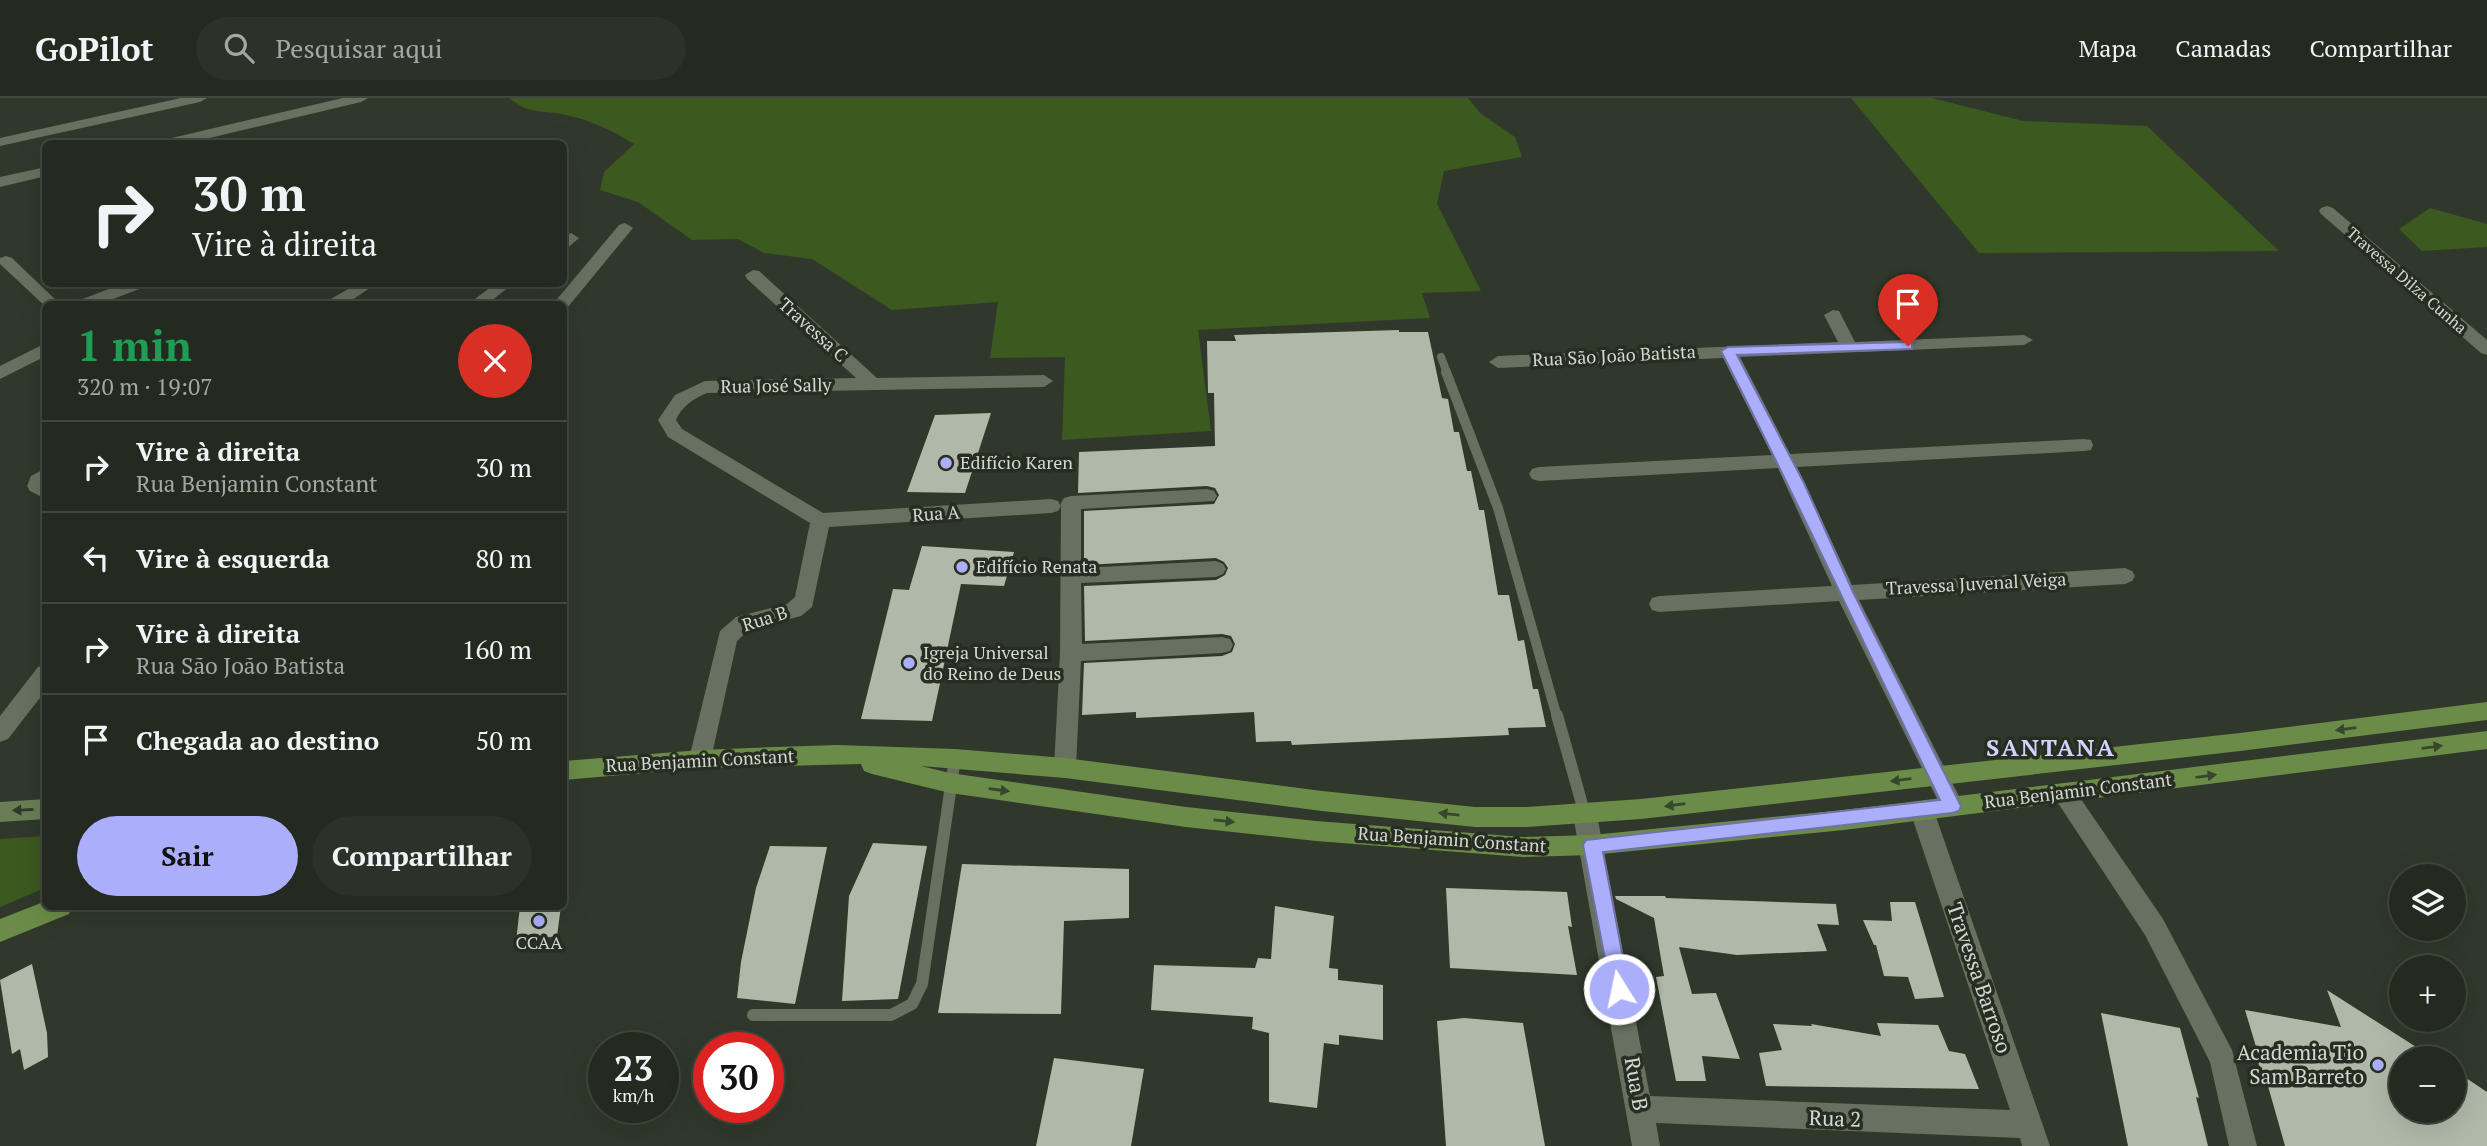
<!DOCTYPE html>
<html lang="pt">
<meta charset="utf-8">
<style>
body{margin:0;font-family:"PT Serif",serif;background:#2c3229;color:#f1f3f6;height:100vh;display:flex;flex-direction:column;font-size:26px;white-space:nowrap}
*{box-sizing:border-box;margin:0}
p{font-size:23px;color:#a3a7a5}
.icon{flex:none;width:38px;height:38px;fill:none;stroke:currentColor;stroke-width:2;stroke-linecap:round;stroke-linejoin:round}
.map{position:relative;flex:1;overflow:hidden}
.details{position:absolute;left:42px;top:203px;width:525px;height:609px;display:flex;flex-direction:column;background:#242a20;border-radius:10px;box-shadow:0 7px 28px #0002,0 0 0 2px #41463e}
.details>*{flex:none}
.guide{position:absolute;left:42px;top:42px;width:525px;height:147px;border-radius:10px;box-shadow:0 7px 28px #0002,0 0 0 2px #41463e;background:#242a20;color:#f1f3f6;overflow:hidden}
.buttons{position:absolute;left:2389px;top:766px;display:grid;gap:14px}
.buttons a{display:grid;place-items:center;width:77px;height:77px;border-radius:50%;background:#242a20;box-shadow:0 7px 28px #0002,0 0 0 2px #41463e;font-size:35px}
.speed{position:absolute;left:588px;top:934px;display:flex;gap:14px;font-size:35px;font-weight:700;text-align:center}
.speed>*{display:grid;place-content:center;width:91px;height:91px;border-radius:50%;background:#242a20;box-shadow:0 7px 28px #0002,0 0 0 2px #41463e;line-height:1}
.speed small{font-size:18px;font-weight:400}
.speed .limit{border:10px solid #d22;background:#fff;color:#111}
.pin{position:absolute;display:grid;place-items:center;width:60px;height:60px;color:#fff;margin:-72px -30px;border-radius:50% 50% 50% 0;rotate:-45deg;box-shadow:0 0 7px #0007}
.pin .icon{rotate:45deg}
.me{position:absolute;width:77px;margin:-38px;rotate:350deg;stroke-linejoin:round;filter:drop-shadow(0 0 5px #0008)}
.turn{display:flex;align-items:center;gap:24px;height:147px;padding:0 35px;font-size:32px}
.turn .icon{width:91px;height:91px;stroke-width:2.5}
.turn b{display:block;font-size:49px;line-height:60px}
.round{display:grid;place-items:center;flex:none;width:74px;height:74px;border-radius:37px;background:#2c3229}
.head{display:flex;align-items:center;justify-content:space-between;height:119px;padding:0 35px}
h1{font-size:42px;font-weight:600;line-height:52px;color:#1e9e55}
.action{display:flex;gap:14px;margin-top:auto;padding:14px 35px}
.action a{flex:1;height:80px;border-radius:42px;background:#abaffb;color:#111;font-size:28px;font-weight:600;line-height:80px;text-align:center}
.action a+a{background:#2c3229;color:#f1f3f6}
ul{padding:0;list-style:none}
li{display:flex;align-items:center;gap:21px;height:91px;padding:0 35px;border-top:2px solid #41463e}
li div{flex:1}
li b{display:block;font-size:26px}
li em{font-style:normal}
header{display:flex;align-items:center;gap:42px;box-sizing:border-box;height:98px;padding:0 35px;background:#242a20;border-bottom:2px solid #41463e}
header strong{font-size:33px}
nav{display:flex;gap:38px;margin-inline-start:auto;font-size:24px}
.search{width:490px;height:63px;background:#2c3229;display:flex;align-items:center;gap:18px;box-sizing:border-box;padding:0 24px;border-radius:38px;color:#a3a7a5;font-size:26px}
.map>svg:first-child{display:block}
.green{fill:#3c591f}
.building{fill:#b0b9a9}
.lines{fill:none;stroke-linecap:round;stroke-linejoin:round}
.lane-far2{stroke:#677061;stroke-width:8}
.lane-far1{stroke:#677061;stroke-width:10}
.lane{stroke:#677061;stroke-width:12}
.street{fill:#677061;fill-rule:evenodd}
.secondary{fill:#697e55;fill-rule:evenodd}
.primary{fill:#6b8c48;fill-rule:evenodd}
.oneway{fill:#38462b}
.oneway2{fill:#313a29}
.route{fill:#abaffb;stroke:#6f72a3;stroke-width:2}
.poi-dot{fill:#abaffb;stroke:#272e21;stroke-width:2.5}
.labels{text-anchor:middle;stroke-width:7;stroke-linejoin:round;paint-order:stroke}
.far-street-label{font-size:16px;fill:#d4d8d0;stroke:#272e21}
.street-label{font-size:18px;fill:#d4d8d0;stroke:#272e21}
.poi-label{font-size:18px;fill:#d4d8d0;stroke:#272e21;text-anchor:start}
.near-street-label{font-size:21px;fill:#d4d8d0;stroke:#272e21}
.near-poi-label{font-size:21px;fill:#d4d8d0;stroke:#272e21;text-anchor:end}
.district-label{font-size:24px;font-weight:bold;letter-spacing:2px;fill:#cfd3fe;stroke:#272e21}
</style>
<header>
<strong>GoPilot</strong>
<div class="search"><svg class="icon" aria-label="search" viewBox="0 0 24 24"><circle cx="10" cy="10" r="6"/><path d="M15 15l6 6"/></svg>Pesquisar aqui</div>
<nav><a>Mapa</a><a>Camadas</a><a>Compartilhar</a></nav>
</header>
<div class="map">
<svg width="2487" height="1048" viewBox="0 0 2487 1048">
<rect width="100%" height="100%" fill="#30382b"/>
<!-- green -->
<path class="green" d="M509 0H1468L1480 15 1515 39 1522 59 1444 73 1437 106 1481 193 1422 195 1430 220 1198 232 1211 333 1062 342 1065 259 990 260 998 204 892 212 812 161 764 155 738 141 692 142 638 104 600 92 604 74 634 46C612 32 588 21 561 16 538 12 529 16 509 0Z
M1851 0H1932L2023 23 2147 28 2279 153 1979 155Z
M2430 110 2487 126V149L2422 153 2399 131Z
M45 738V790L0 809V741Z"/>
<!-- building -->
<path class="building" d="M1399 232V234H1428L1442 300 1448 301 1454 334H1459L1467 373H1471L1479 412H1484L1498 497H1509L1518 543 1524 542 1533 591H1538L1546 629 1508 630 1509 637 1292 647 1291 643 1256 644 1254 614 1136 620V614L1082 617 1084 565 1222 558 1232 554 1235 546 1231 538 1222 536 1085 543 1084 488 1216 482 1225 477 1228 470 1224 464 1216 460 1084 467V413L1214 406 1219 397 1215 390 1207 388 1078 395 1079 354 1215 348 1214 295H1208L1207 243H1236L1234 237Z
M991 315 965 395 907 394 935 317Z
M922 448 1014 454 1004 488 961 486 932 623 861 621 893 491 909 492Z
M873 745 927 748 898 901 842 903 849 798Z
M770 748 827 749 795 906 737 900 741 864 756 790Z
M962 766 1129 771V820L1064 823 1061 916 938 915Z
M1446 790 1567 794 1572 829 1568 828 1577 877 1450 870Z
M1615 798H1665L1666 800 1836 806 1839 827 1817 826 1827 853 1737 857 1679 849 1692 896 1716 895 1740 961 1702 958 1706 983H1676L1656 879 1664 878 1654 820 1616 801Z
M1890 804H1915L1944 899 1915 901 1908 879 1884 878 1876 847H1874L1863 822 1892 823Z
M520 808H561L557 838 516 844Z
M1275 808 1334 818 1329 870 1338 871V882L1383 887V942L1339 937V947L1324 945 1317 1010 1269 1004V935L1252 931 1253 919 1151 912 1154 867 1255 870 1258 860 1271 861Z
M32 866 47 935 48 959 24 972 20 951 12 956 0 882Z
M2327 892 2435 961H2401V1013H2454V972L2487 994V1048H2285L2266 981 2263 980 2254 951 2257 952 2245 912 2341 929Z
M2101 915 2180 930 2199 1000 2196 999 2208 1048H2128Z
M1464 920 1523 925 1545 1048H1446L1437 923Z
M1877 925 1938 927 1949 953 1965 956 1979 991 1766 988 1759 955 1782 952 1773 926 1812 928 1811 926 1881 938Z
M1054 960 1144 971 1131 1048H1036Z"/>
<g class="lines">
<!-- lane-far2 -->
<path class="lane-far2" d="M1441 259 1447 275"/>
<!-- lane-far1 -->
<path class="lane-far1" d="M1446 274 1498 410 1557 619"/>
<!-- lane -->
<path class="lane" d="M1557 617 1585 717
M753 917H891L912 906 922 886 955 660"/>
<!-- street -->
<path class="street" d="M181 0H207L200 4 0 48V40Z
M343 0H368L361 4 184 46H156L163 42Z
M46 69V78L0 89V79Z
M2327 108 2333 110 2487 242V257L2481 255 2321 116 2319 113 2321 110Z
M625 125 633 130 567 210 564 211V206H553L619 127Z
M571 135 579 140 570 148 564 150V138Z
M6 158 12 160 60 206H46V209L0 166V160Z
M753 172 759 173 877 280 1044 277 1053 283 1044 289 707 295C693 301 682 308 676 322L682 331 823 415 1051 401 1058 403 1061 408 1058 413 1051 415 829 429 812 509 801 518 750 531 737 543 711 661 708 668 700 670 692 668 689 661 720 533 736 519 787 506 795 499 810 425 668 339 658 322 675 297 705 283 856 280 747 181 745 177Z
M122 186H144L142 190 100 206H78L80 202Z
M357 186H376L346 206H327L329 202Z
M495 186H513L487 206H468Z
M1833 212 1839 213 1855 244 2024 237 2033 242 2024 247 1740 259 1790 356 2084 341 2091 342 2093 347 2091 352 2084 353 1797 369 1852 487 2125 470 2132 473 2135 478 2132 483 2125 486 1859 502 1964 708 1960 715 1952 718 1944 715 1839 503 1659 514 1652 512 1649 506 1652 500 1659 498 1832 488 1778 370 1539 383 1532 381 1529 376 1532 371 1539 369 1772 357 1723 260 1498 270 1489 264 1498 258 1838 244 1824 217Z
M46 245V258L0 281V268Z
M46 370V401L30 393 27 388 31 378Z
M1207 391 1214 393 1217 398 1214 403 1081 411V470L1216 463 1223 466 1226 471 1223 476 1216 479 1081 485 1082 546 1222 539 1230 541 1233 547 1230 553 1222 555 1081 563 1076 670 1073 677 1065 680 1057 677 1054 670 1060 555 1061 405 1064 400 1071 398Z
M46 567V592L8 641 0 644V618L38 569Z
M2064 685 2072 688 2163 821 2232 952 2257 1048H2229L2210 964 2145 837 2056 702 2052 695 2056 688Z
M1922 703 1930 706 1934 713 2050 1048H2022L2020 1040 1656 1025 1660 1048H1632L1573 717 1577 710 1585 707 1593 710 1597 717 1650 998 2010 1012 1910 713 1914 706Z"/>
<!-- secondary -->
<path class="secondary" d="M46 701V721L0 724V704Z"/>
<!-- primary -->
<path class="primary" d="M2487 604V622L2240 653 1641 721 1527 729H1475L1322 713 1065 680 921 668 950 675 1186 709 1316 723 1523 739 1592 737 1844 712 2487 633V651L1844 732 1592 757 1523 759 1316 743 1186 729 950 695 872 676 864 673 861 666 700 670 564 682V663L700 652 775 649 837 647 955 651 1065 660 1322 693 1475 709H1527L1641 701 2240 635Z
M46 803V808H72L69 816 0 844V821Z"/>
</g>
<!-- one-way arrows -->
<defs><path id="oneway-solid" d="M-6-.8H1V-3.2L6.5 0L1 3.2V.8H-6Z" transform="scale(1.75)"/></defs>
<g class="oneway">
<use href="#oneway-solid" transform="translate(2346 631) rotate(173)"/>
<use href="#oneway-solid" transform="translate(2432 649) rotate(-7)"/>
<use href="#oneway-solid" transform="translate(2206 678) rotate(-7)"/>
<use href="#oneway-solid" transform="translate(1901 682) rotate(173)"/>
<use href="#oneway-solid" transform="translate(999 692) rotate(8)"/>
<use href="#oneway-solid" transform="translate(1675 707) rotate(173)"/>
<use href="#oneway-solid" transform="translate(1449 716) rotate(-174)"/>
<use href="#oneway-solid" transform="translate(1224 723) rotate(6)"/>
</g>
<use class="oneway2" href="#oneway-solid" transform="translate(23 712) rotate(177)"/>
<!-- route -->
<path class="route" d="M1908 244 1912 245V251L1737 257 1804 385 1853 494 1961 708 1959 713 1952 715 1603 754 1629 891 1626 897 1619 900 1612 897 1583 747 1586 742 1940 702C1867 553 1797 401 1721 253L1728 249Z"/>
<!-- markers -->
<g class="poi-dot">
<circle cx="946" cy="365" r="7"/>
<circle cx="962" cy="469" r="7"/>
<circle cx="909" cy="565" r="7"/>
<circle cx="539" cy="823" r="7"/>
<circle cx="2378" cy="967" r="7"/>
</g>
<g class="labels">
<!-- far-street labels -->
<g class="far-street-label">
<text transform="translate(2407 182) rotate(41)" y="6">Travessa Dilza Cunha</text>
</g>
<!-- street labels -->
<g class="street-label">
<text transform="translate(813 232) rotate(42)" y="6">Travessa C</text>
<text transform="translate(1614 258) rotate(-3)" y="6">Rua São João Batista</text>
<text transform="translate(776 288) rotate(-1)" y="6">Rua José Sally</text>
<text transform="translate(936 416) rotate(-4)" y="6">Rua A</text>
<text transform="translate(1976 486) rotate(-3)" y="6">Travessa Juvenal Veiga</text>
<text transform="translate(765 521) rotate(-18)" y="6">Rua B</text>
<text transform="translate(700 663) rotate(-3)" y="6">Rua Benjamin Constant</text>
<text transform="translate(2078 693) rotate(-7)" y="6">Rua Benjamin Constant</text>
<text transform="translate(1452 742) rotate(4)" y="6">Rua Benjamin Constant</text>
</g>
<!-- poi labels -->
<g class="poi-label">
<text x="960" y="371">Edifício Karen</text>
<text x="976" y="475">Edifício Renata</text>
<text x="923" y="561">Igreja Universal<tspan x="923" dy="21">do Reino de Deus</tspan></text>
<text x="539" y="851" text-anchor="middle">CCAA</text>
</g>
<!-- near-street labels -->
<g class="near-street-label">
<text transform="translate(1979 880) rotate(71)" y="7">Travessa Barroso</text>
<text transform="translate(1636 986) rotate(80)" y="7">Rua B</text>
<text transform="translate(1835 1021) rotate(2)" y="7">Rua 2</text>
</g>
<!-- near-poi labels -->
<g class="near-poi-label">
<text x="2364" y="962">Academia Tio<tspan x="2364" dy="24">Sam Barreto</tspan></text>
</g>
<!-- district labels -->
<g class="district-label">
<text x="2051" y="658">SANTANA</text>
</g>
</g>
</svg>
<div class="buttons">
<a><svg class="icon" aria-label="layers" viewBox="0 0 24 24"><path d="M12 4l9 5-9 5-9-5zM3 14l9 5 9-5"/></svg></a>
<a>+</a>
<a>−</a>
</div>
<div class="speed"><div>23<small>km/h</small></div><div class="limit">30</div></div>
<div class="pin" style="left:1908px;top:248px;background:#d93025"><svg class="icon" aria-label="arrive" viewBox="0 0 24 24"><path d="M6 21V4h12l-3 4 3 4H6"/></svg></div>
<svg class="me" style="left:1619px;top:891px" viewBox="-20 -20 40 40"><circle r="17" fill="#abaffb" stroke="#fff" stroke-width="3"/><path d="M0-11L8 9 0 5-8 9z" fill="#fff"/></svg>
<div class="guide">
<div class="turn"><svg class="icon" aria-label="right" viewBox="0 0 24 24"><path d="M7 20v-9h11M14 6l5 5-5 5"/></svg><div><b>30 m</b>Vire à direita</div></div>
</div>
<section class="details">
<div class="head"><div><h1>1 min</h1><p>320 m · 19:07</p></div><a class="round" style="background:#d93025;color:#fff"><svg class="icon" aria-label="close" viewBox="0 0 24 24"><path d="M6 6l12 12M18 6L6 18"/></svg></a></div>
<ul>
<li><svg class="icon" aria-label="right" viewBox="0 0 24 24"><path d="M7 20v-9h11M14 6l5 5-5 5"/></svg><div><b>Vire à direita</b><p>Rua Benjamin Constant</p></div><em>30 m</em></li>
<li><svg class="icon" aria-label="left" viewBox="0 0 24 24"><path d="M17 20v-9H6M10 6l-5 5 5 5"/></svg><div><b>Vire à esquerda</b></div><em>80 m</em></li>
<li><svg class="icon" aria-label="right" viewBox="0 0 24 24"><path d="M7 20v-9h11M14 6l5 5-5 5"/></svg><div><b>Vire à direita</b><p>Rua São João Batista</p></div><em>160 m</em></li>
<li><svg class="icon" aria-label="arrive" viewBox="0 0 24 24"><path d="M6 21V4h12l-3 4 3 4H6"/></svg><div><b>Chegada ao destino</b></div><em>50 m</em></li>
</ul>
<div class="action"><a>Sair</a><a>Compartilhar</a></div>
</section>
</div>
